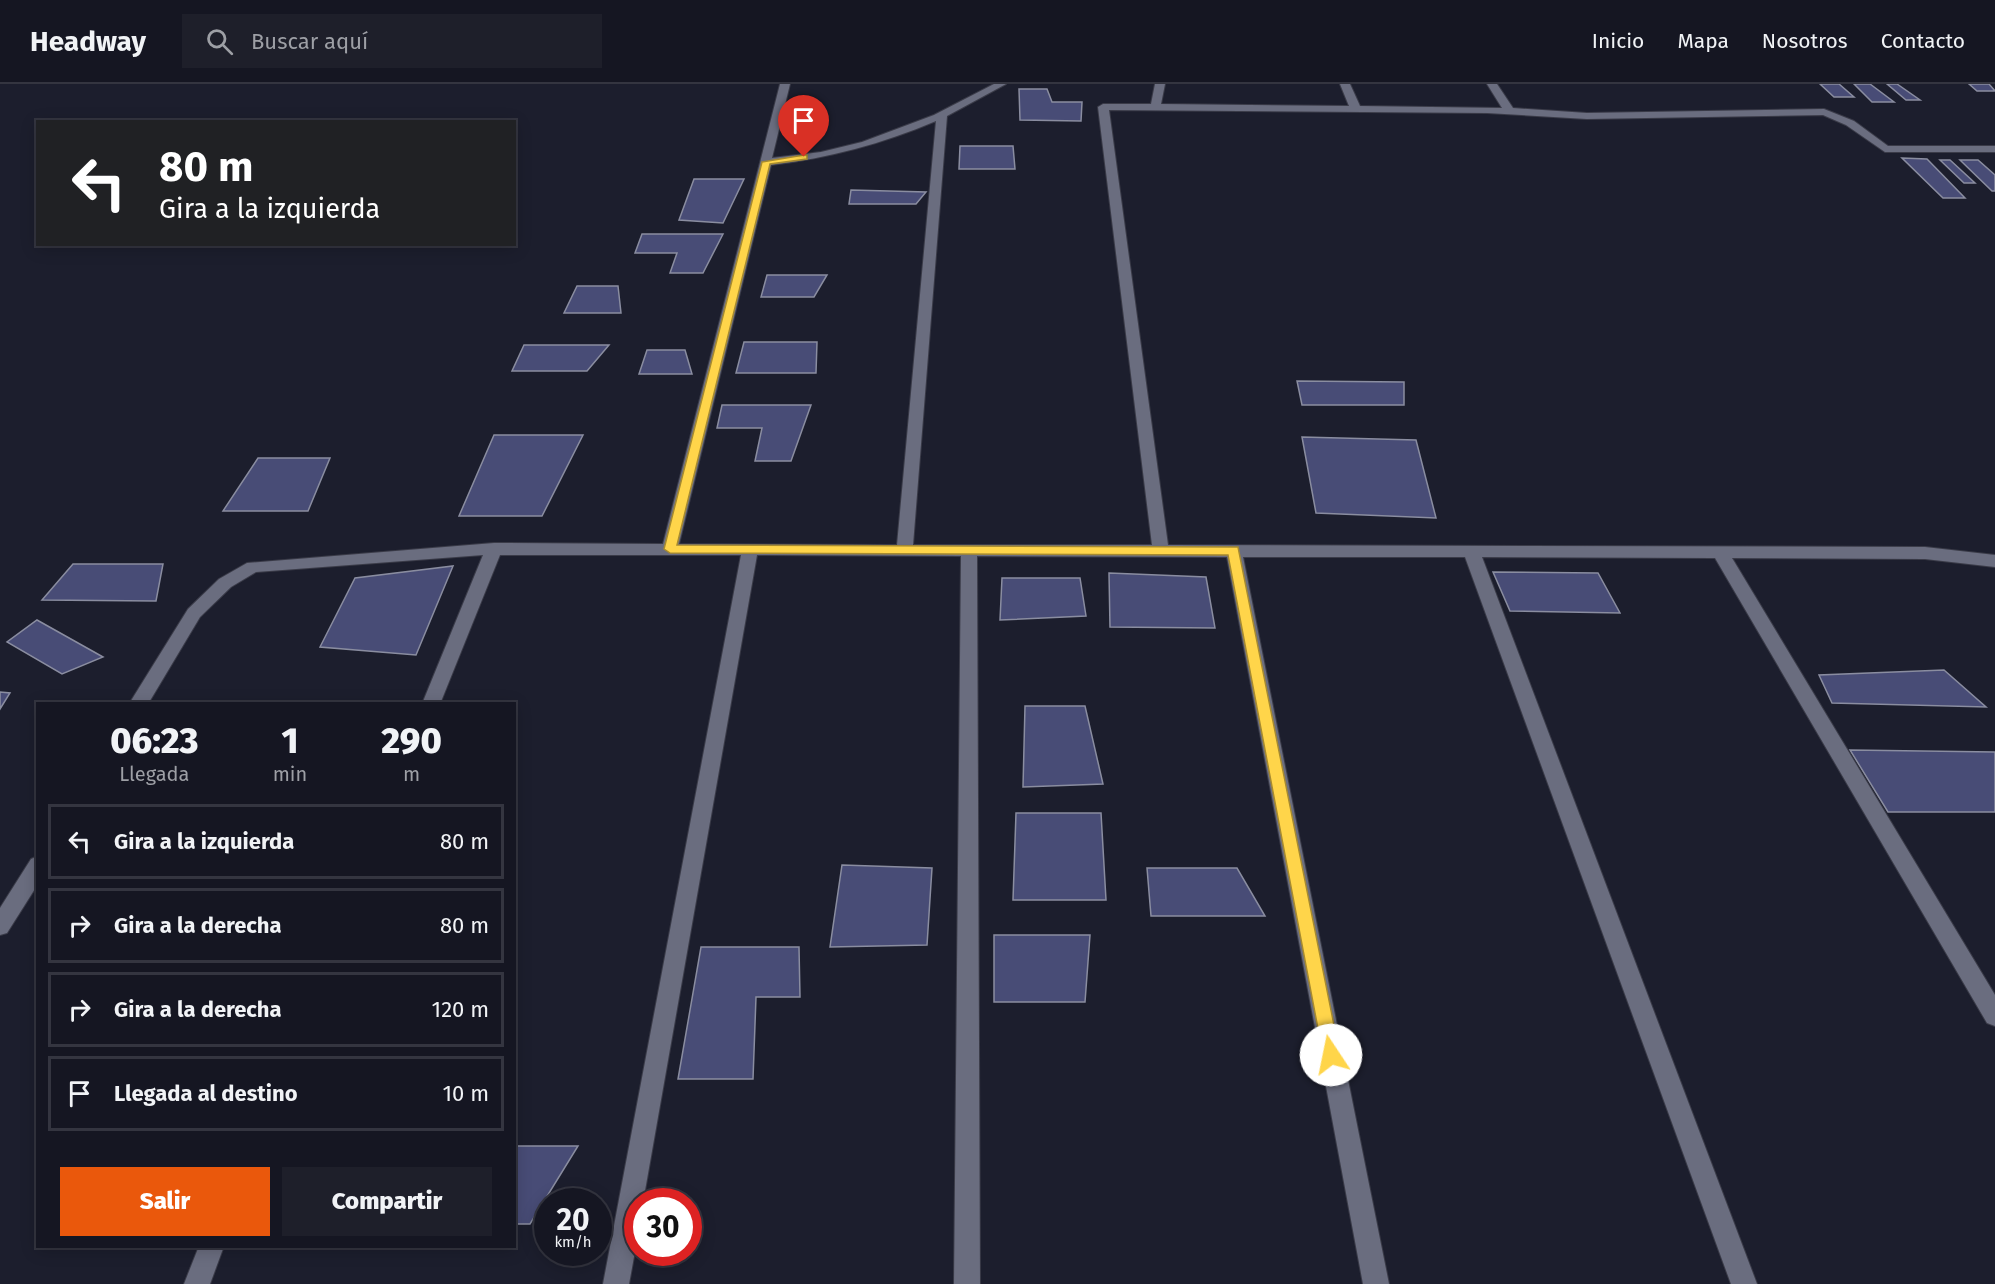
<!DOCTYPE html>
<html lang="es">
<meta charset="utf-8">
<style>
body{margin:0;font-family:"Fira Sans",sans-serif;background:#1e1f2a;color:#f1f3f6;height:100vh;display:flex;flex-direction:column;font-size:22px;white-space:nowrap}
*{box-sizing:border-box;margin:0}
p{font-size:20px;color:#9d9fa5}
.icon{flex:none;width:33px;height:33px;fill:none;stroke:currentColor;stroke-width:2;stroke-linecap:round;stroke-linejoin:round}
.map{position:relative;flex:1;overflow:hidden}
.panel{position:absolute;left:36px;top:618px;width:480px;height:546px;display:flex;flex-direction:column;background:#151622;border-radius:0px;box-shadow:0 3px 15px #0003,0 0 0 2px #343540}
.panel>*{flex:none}
.top-card{position:absolute;left:36px;top:36px;width:480px;height:126px;border-radius:0px;box-shadow:0 3px 15px #0003,0 0 0 2px #343540;background:#202124;color:#fff;overflow:hidden}
.speed{position:absolute;left:534px;top:1104px;display:flex;gap:12px;font-size:30px;font-weight:700;text-align:center}
.speed>*{display:grid;place-content:center;width:78px;height:78px;border-radius:50%;background:#151622;box-shadow:0 3px 15px #0003,0 0 0 2px #343540;line-height:1}
.speed small{font-size:15px;font-weight:400}
.speed .limit{border:9px solid #d22;background:#fff;color:#111}
.pin{position:absolute;display:grid;place-items:center;width:51px;height:51px;color:#fff;margin:-62px -26px;border-radius:50% 50% 50% 0;rotate:-45deg;box-shadow:0 0 6px #0007}
.pin .icon{rotate:45deg}
.me{position:absolute;width:66px;margin:-33px;rotate:349deg;stroke-linejoin:round;filter:drop-shadow(0 0 4px #0008)}
.turn{display:flex;align-items:center;gap:21px;height:126px;padding:0 24px;font-size:27px}
.turn .icon{width:78px;height:78px;stroke-width:2.5}
.turn b{display:block;font-size:42px;line-height:51px}
.eta{display:flex;justify-content:space-evenly;align-items:center;height:102px;text-align:center}
.eta b{font-size:36px;font-weight:800;line-height:42px}
.button{display:flex;gap:12px;margin-top:auto;padding:12px 24px}
.button a{flex:1;height:69px;border-radius:0px;background:#ea580c;color:#fff;font-size:24px;font-weight:800;line-height:69px;text-align:center}
.button a+a{background:#1e1f2a;color:#f1f3f6}
ul{padding:0;list-style:none}
li{display:flex;align-items:center;gap:18px;height:75px;margin:0 12px 9px;padding:0 12px;border:3px solid #343540;border-radius:0px}
li div{flex:1}
li b{display:block;font-size:22px}
li em{font-style:normal}
header{display:flex;align-items:center;gap:36px;box-sizing:border-box;height:84px;padding:0 30px;background:#151622;border-bottom:2px solid #343540}
header strong{font-size:28px}
nav{display:flex;gap:33px;margin-inline-start:auto;font-size:21px}
.search{width:420px;height:54px;background:#1e1f2a;display:flex;align-items:center;gap:15px;box-sizing:border-box;padding:0 21px;border-radius:0px;color:#9d9fa5;font-size:22px}
.map>svg:first-child{display:block}
.building{fill:#484c76;stroke:#8a8da0;stroke-width:1.5}
.lines{fill:none;stroke-linecap:round;stroke-linejoin:round}
.minor-casing{stroke:#3a3b48;stroke-width:2}
.minor{fill:#6a6d7f;fill-rule:evenodd}
.route{fill:#ffd54a;stroke:#a68a30;stroke-width:1.5}
</style>
<header>
<strong>Headway</strong>
<div class="search"><svg class="icon" aria-label="search" viewBox="0 0 24 24"><circle cx="10" cy="10" r="6"/><path d="M15 15l6 6"/></svg>Buscar aquí</div>
<nav><a>Inicio</a><a>Mapa</a><a>Nosotros</a><a>Contacto</a></nav>
</header>
<div class="map">
<svg width="1995" height="1200" viewBox="0 0 1995 1200">
<rect width="100%" height="100%" fill="#1c1e2d"/>
<!-- building -->
<path class="building" d="M1820 0H1839L1854 13H1834Z
M1854 0H1870L1894 18H1872Z
M1887 0H1897L1920 16H1906Z
M1969 0H1989L1995 7H1977Z
M1019 5H1047L1052 18H1082L1081 37 1020 36Z
M960 62H1013L1015 85H959Z
M1902 74 1927 75 1965 114H1943Z
M1940 76H1950L1975 99H1964Z
M1960 76H1978L1995 91V107H1992Z
M694 95H744L723 139 679 136Z
M851 106 926 108 916 120H849Z
M642 150H723L703 189H670L677 169H635Z
M767 191H827L814 213H761Z
M577 202H618L621 229H564Z
M744 258H817L816 289H736Z
M524 261H609L587 287H512Z
M647 266H685L692 290H639Z
M1297 297 1404 298V321H1302Z
M722 321H811L791 377H755L762 344H717Z
M494 351H583L542 432H459Z
M1302 353 1416 356 1436 434 1316 429Z
M258 374H330L308 427H223Z
M73 480H163L156 517 42 516Z
M453 482 416 571 320 563 355 494Z
M1493 488 1598 489 1620 529 1510 527Z
M1109 489 1206 493 1215 544 1110 543Z
M1002 494H1080L1086 532 1000 536Z
M37 536 103 573 62 590 7 558Z
M1944 586 1986 623 1832 619 1819 591Z
M0 608 10 609 0 625Z
M1025 622H1085L1103 700 1023 703Z
M1850 666 1995 668V728H1888Z
M1016 729H1101L1106 816H1013Z
M842 781 932 784 927 861 830 863Z
M1147 784H1237L1265 832H1151Z
M994 851H1090L1085 918H994Z
M701 863H799L800 913H756L753 995H678Z
M514 1062H578L530 1140H514Z"/>
<g class="lines">
<!-- minor casing -->
<g class="minor-casing">
<path id="minor" d="M780 0H790L772 74 821 68 862 58 934 31 994 0H1006L947 32 913 461H1152L1098 23 1103 20H1151L1155 0H1165L1161 20 1349 22 1340 0H1350L1360 22 1502 24 1487 0H1497L1513 24 1587 29 1824 25 1854 37 1888 62H1995V68H1885L1846 41 1823 31 1587 35 1487 29 1109 26 1168 461 1925 463 1995 471V483L1925 475 1732 474 1995 911V942L1987 939 1715 474 1482 473 1757 1200H1731L1465 473H1243L1389 1200H1363L1227 473 977 472 980 1200H954L961 472 757 471 643 1118H638V1151L629 1200H603L741 471H500L440 620H422L483 471 256 488 231 503 200 533 148 620H129L188 525 219 495 247 479 494 459 663 460ZM936 37 897 461 679 460 771 81C829 74 882 60 936 37Z
M38 772V800L7 849 0 851V824L31 775Z
M199 1162H224L210 1200H184Z"/>
</g>
<!-- minor -->
<use href="#minor" class="minor"/>
</g>
<!-- route -->
<path class="route" d="M804 71H807V75L770 80 677 461 1238 463 1340 971 1337 977 1331 979 1325 977 1323 971 1228 471 670 469 664 465 762 78Z"/>
</svg>
<div class="speed"><div>20<small>km/h</small></div><div class="limit">30</div></div>
<div class="pin" style="left:804px;top:73px;background:#d93025"><svg class="icon" aria-label="arrive" viewBox="0 0 24 24"><path d="M6 21V4h12l-3 4 3 4H6"/></svg></div>
<svg class="me" style="left:1331px;top:971px" viewBox="-20 -20 40 40"><circle r="19" fill="#fff"/><path d="M0-13L10 11 0 6-10 11z" fill="#ffd54a"/></svg>
<div class="top-card">
<div class="turn"><svg class="icon" aria-label="left" viewBox="0 0 24 24"><path d="M17 20v-9H6M10 6l-5 5 5 5"/></svg><div><b>80 m</b>Gira a la izquierda</div></div>
</div>
<section class="panel">
<div class="eta">
<div><b>06:23</b><p>Llegada</p></div>
<div><b>1</b><p>min</p></div>
<div><b>290</b><p>m</p></div>
</div>
<ul>
<li><svg class="icon" aria-label="left" viewBox="0 0 24 24"><path d="M17 20v-9H6M10 6l-5 5 5 5"/></svg><div><b>Gira a la izquierda</b></div><em>80 m</em></li>
<li><svg class="icon" aria-label="right" viewBox="0 0 24 24"><path d="M7 20v-9h11M14 6l5 5-5 5"/></svg><div><b>Gira a la derecha</b></div><em>80 m</em></li>
<li><svg class="icon" aria-label="right" viewBox="0 0 24 24"><path d="M7 20v-9h11M14 6l5 5-5 5"/></svg><div><b>Gira a la derecha</b></div><em>120 m</em></li>
<li><svg class="icon" aria-label="arrive" viewBox="0 0 24 24"><path d="M6 21V4h12l-3 4 3 4H6"/></svg><div><b>Llegada al destino</b></div><em>10 m</em></li>
</ul>
<div class="button"><a>Salir</a><a>Compartir</a></div>
</section>
</div>
